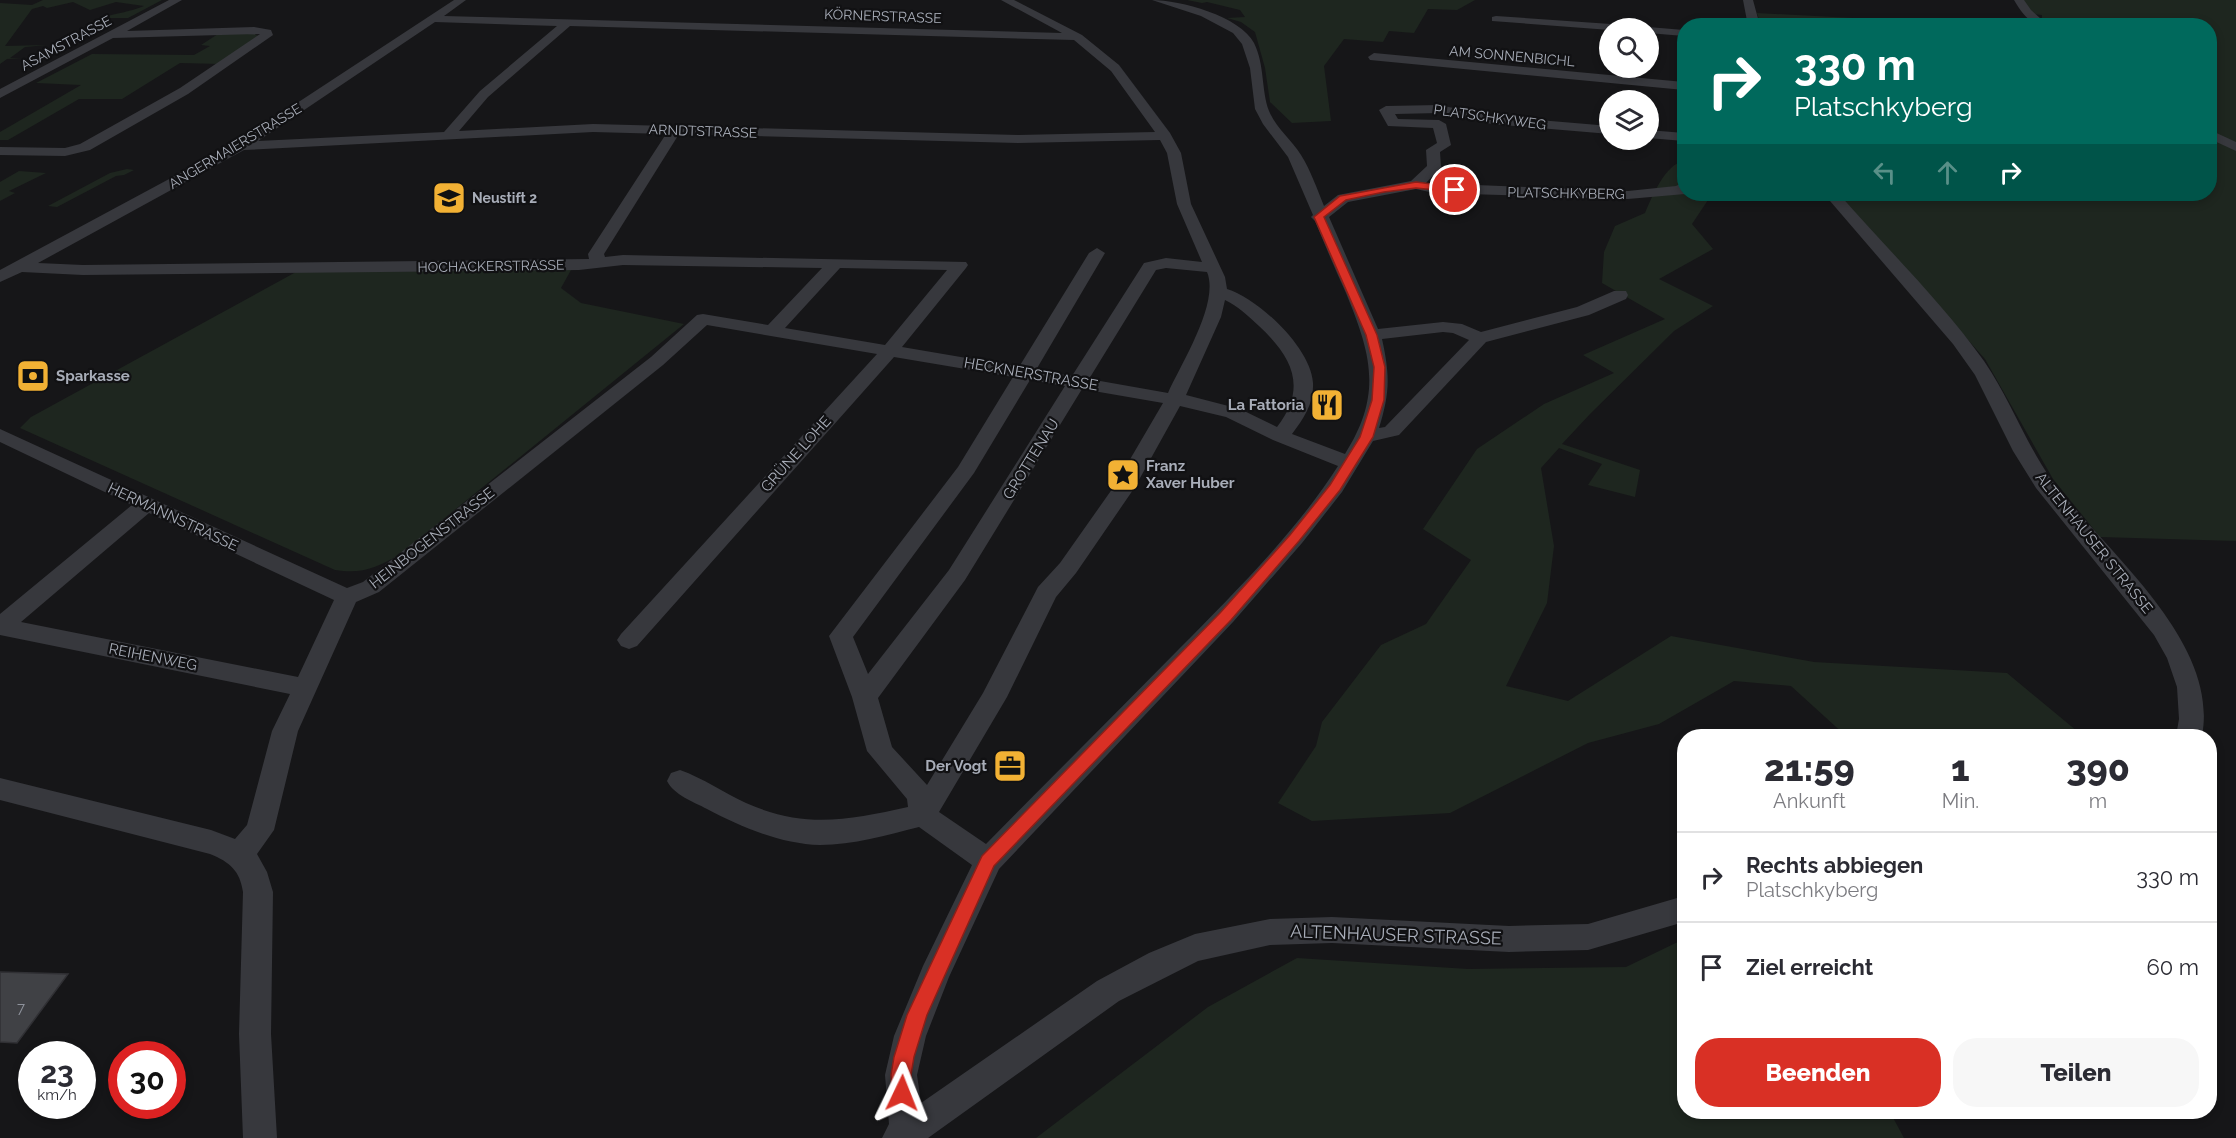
<!DOCTYPE html>
<html lang="de">
<meta charset="utf-8">
<style>
body{margin:0;font-family:Raleway,sans-serif;background:#f7f7f7;color:#2b2b33;height:100vh;display:flex;flex-direction:column;font-size:22px;white-space:nowrap}
*{box-sizing:border-box;margin:0}
p{font-size:20px;color:#7c7c81}
.icon{flex:none;width:33px;height:33px;fill:none;stroke:currentColor;stroke-width:2;stroke-linecap:round;stroke-linejoin:round}
.map{position:relative;flex:1;overflow:hidden}
.sheet{position:absolute;left:1677px;top:729px;width:540px;height:390px;display:flex;flex-direction:column;background:#fff;border-radius:24px;box-shadow:0 3px 9px #0003}
.sheet>*{flex:none}
.guide{position:absolute;left:1677px;top:18px;width:540px;height:183px;border-radius:24px;box-shadow:0 3px 9px #0003;background:#00695c;color:#fff;overflow:hidden}
.buttons{position:absolute;left:1599px;top:18px;display:grid;gap:12px}
.buttons a{display:grid;place-items:center;width:60px;height:60px;border-radius:50%;background:#fff;box-shadow:0 3px 9px #0003;font-size:30px}
.speed{position:absolute;left:18px;top:1041px;display:flex;gap:12px;font-size:30px;font-weight:700;text-align:center}
.speed>*{display:grid;place-content:center;width:78px;height:78px;border-radius:50%;background:#fff;box-shadow:0 3px 9px #0003;line-height:1}
.speed small{font-size:15px;font-weight:400}
.speed .limit{border:9px solid #d22;background:#fff;color:#111}
.pin{position:absolute;display:grid;place-items:center;width:51px;height:51px;color:#fff;margin:-26px;border:3px solid #fff;border-radius:50%;box-shadow:0 2px 6px #0007}
.me{position:absolute;width:66px;margin:-33px;rotate:2deg;stroke-linejoin:round;filter:drop-shadow(0 0 4px #0008)}
.turn{display:flex;align-items:center;gap:21px;height:126px;padding:0 18px;font-size:27px}
.turn .icon{width:78px;height:78px;stroke-width:2.5}
.turn b{display:block;font-size:42px;line-height:51px}
.lanes{display:flex;align-items:center;height:57px;padding:0 18px;background:#0003;justify-content:center;gap:30px;direction:ltr}
.lanes .off{opacity:.35}
.eta{display:flex;justify-content:space-evenly;align-items:center;height:102px;text-align:center}
.eta b{font-size:36px;font-weight:800;line-height:42px}
.action{display:flex;gap:12px;margin-top:auto;padding:12px 18px}
.action a{flex:1;height:69px;border-radius:24px;background:#d93025;color:#fff;font-size:24px;font-weight:800;line-height:69px;text-align:center}
.action a+a{background:#f7f7f7;color:#2b2b33}
ul{padding:0;list-style:none}
li{display:flex;align-items:center;gap:18px;height:90px;padding:0 18px;border-top:2px solid #e1e1e2}
li div{flex:1}
li b{display:block;font-size:22px}
li em{font-style:normal}
.map>svg:first-child{display:block}
.green{fill:#1e261f}
.building{fill:#404145;stroke:#303034;stroke-width:1.5}
.lines{fill:none;stroke-linecap:round;stroke-linejoin:round}
.street{fill:#37383d;fill-rule:evenodd}
.route{fill:#d93025;stroke:#8d1f18;stroke-width:1.5}
.labels{text-anchor:middle;stroke-width:4.5;stroke-linejoin:round;paint-order:stroke}
.far-street-label{font-size:14px;fill:#a8adb8;stroke:#111113}
.far-poi-label{font-size:14px;font-weight:bold;fill:#a8adb8;stroke:#111113;text-anchor:start}
.street-label{font-size:15px;fill:#a8adb8;stroke:#111113}
.poi-label{font-size:15px;font-weight:bold;fill:#a8adb8;stroke:#111113;text-anchor:start}
.near-number-label{font-size:15px;fill:#8e929b}
.near-street-label{font-size:18px;fill:#a8adb8;stroke:#111113}
</style>
<div class="map">
<svg width="2236" height="1138" viewBox="0 0 2236 1138">
<rect width="100%" height="100%" fill="#161618"/>
<!-- green -->
<path class="green" d="M43 0H162L128 18H102C116 13 130 12 144 6L116 2 90 10 73 2 47 8 43 6 32 9 5 46 47 45 25 47 10 58H22L7 59 0 64V3L32 5Z
M1187 0H1475L1457 10 1428 9 1414 33 1389 31 1383 42 1344 39 1324 66 1331 121 1292 123 1270 102 1265 68 1255 32 1241 22 1227 18 1245 17 1240 10 1207 2 1202 3Z
M2023 0H2236V541L2100 537 2053 479 1985 359 1838 194H2210V26L2048 25 2042 19V15L2032 14Z
M1757 13 1984 25H1761Z
M253 33 258 36 221 64 180 63 122 99H79L8 140H0V132L81 85 36 83 92 54 194 55 210 46 201 45 218 34Z
M1684 161V194H1712L1692 224 1713 249 1659 279 1713 306 1674 331 1590 414 1562 444 1640 470 1635 497 1588 485 1602 464 1559 448 1541 468 1554 546 1547 603 1506 686 1568 701 1671 636 1814 662 2007 673 2083 736H1846L1791 686 1734 681 1659 724 1588 743 1450 813 1312 821 1278 803 1316 746 1322 722 1381 645 1426 624 1471 560 1423 529 1477 449 1544 404 1614 373 1583 355 1665 319 1602 283 1604 252 1615 226 1645 213C1652 197 1665 164 1684 161Z
M127 169 134 170 124 175 116 176 57 207 48 206 110 173Z
M19 171 46 173 9 191 15 193 0 201V182Z
M571 270 561 288 581 303 684 324 399 555C375 568 363 574 335 570L20 428 31 417 296 272Z
M1684 939V1112H1890L1904 1138H1036L1208 1007 1297 958 1468 969 1626 967Z"/>
<!-- building -->
<path class="building" d="M0 972 68 974 17 1043 0 1042Z"/>
<g class="lines">
<!-- street -->
<path class="street" d="M169 0H182L127 31 254 27 271 30 273 35 188 94 90 150 65 156 0 155V147L65 148 80 144 180 88 260 34 113 38 0 98V89Z
M454 0H466L444 16 1062 33 1001 0H1014L1082 35 1119 65 1170 133 1181 153 1191 204 1225 277 1227 289C1259 299 1311 348 1313 383 1314 403 1304 418 1292 434L1345 454C1383 394 1371 354 1346 293 1335 269 1325 245 1315 221L1311 217 1313 215 1288 157 1263 124 1255 109 1250 68 1242 44 1233 33 1201 16 1152 0C1180 0 1240 16 1254 43 1265 65 1261 90 1269 111 1276 128 1292 140 1301 155 1311 171 1317 189 1324 206L1338 195 1411 181 1427 166 1426 150 1437 143 1433 128 1388 126 1379 110 1386 106 1439 105 1492 116 1610 126V134L1492 124 1439 113 1395 114 1398 119 1439 120 1446 124 1451 145 1440 152 1441 167 1426 183 1628 191 1676 186 1684 182 1685 194 1628 199 1434 193 1416 189 1348 202 1329 217 1378 329 1443 322 1462 324 1481 332 1577 307 1614 291H1626L1628 295 1626 299 1589 315 1486 342 1399 435 1373 441 1342 492 1302 543 1233 622 999 869 949 977 926 1036 917 1075 921 1103 1097 981 1149 953 1195 934 1270 919 1332 917 1509 926 1588 924 1684 896V922L1588 950 1509 952 1332 943 1270 945 1198 961 1119 1001 928 1138H882L889 1124 885 1075 894 1036 923 966 972 865 919 827C887 835 853 845 820 845 781 844 741 827 707 809 694 802 674 795 667 781L671 773 680 770C703 778 724 793 746 803 804 829 849 820 908 807L907 799 867 751 852 697 829 636 958 467 1013 377 894 357 637 646 629 649 621 646 617 640 621 634 877 354 707 325 663 365 379 592 356 602 298 731 274 830 257 854 267 872 273 892 271 1034 277 1138H243L239 1034 243 892C240 871 230 862 210 854L0 800V778L211 830 235 839 247 825 272 731 290 694 0 635V614L132 505 0 442V429L347 588 363 582 651 357 697 315 703 314 768 325 822 268 623 265 579 270 83 275 22 272 0 282V270L236 143ZM435 22 557 26 480 91 444 132 258 141ZM570 26 1074 40 1111 71 1155 132 1018 135 593 124 459 131 488 97ZM593 132 666 134 588 254 589 259 83 265 38 263 244 150ZM679 134 1018 143 1160 140 1167 153 1177 204 1202 262 1166 258 1144 263 1072 376 1036 370 1105 253 1097 248 1089 253 1019 367 902 347 966 268 968 265 966 262 623 255 605 257 604 254ZM840 268 947 270 885 345 785 328ZM1166 268 1207 272C1220 303 1181 364 1168 393L1089 379 1156 270ZM1225 300C1238 306 1248 316 1259 326 1292 357 1308 387 1277 427L1240 409 1186 395 1221 317ZM1443 332 1453 333 1469 340 1385 427 1379 428C1390 393 1390 375 1382 339ZM1030 380 1065 386 949 570 868 674 853 637 974 473ZM1082 389 1163 403 1115 485 1060 563 1038 587 983 693 927 785 892 747 878 698 965 580ZM1180 406 1226 417 1273 440 1338 466C1297 531 1233 594 1179 649 1115 714 1050 779 986 844L939 812 1007 697 1056 597 1076 573 1135 487ZM149 513 334 600 298 677 21 622Z
M1743 0H1753L1760 26H1748Z
M2014 0H2024L2031 10 2049 26C2031 26 2023 15 2014 0Z
M1496 16 1625 25 1631 28H1610V30L1492 21V17Z
M1648 27 1684 30V36L1648 33V28H1643Z
M1374 53 1684 82V90L1370 60 1368 57Z
M1648 130 1684 133V141L1648 138Z
M2210 130 2236 142V151L2210 139Z
M1824 194H1839C1887 249 1941 301 1984 361 2010 399 2025 442 2051 479 2104 551 2220 640 2202 736H2176L2179 719 2177 687 2167 658 2154 635 2036 488 2013 451 1975 375 1953 344Z"/>
</g>
<!-- route -->
<path class="route" d="M1416 182 1455 187 1459 190 1455 192 1416 188 1384 192 1346 200 1324 217 1377 335 1385 367 1384 400 1373 437 1340 490 1299 541 1231 620 994 866 927 1015 914 1057 911 1075 912 1093 909 1100 902 1103 895 1100 892 1093 891 1075 894 1057 907 1015 982 856 1220 613 1290 535 1330 485 1360 437 1372 400 1374 367 1366 335 1314 217 1340 196Z"/>
<!-- icons -->
<defs>
<g id="school-square" transform="scale(1.725)"><rect x="-9" y="-9" width="18" height="18" rx="4" fill="#f2b134" stroke="#111113"/><path d="M0-5L7-2L0 1L-7-2ZM-4 1L0 2.5L4 1V4Q0 6-4 4Z" fill="#111"/></g>
<g id="bank-square" transform="scale(1.725)"><rect x="-9" y="-9" width="18" height="18" rx="4" fill="#f2b134" stroke="#111113"/><path d="M-6-4H6V4H-6ZM0-2.3a2.3 2.3 0 1 0 0 4.6a2.3 2.3 0 1 0 0-4.6Z" fill="#111"/></g>
<g id="restaurant-square" transform="scale(1.725)"><rect x="-9" y="-9" width="18" height="18" rx="4" fill="#f2b134" stroke="#111113"/><path d="M-5-6h1v4h1v-4h1v4h1v-4h1v5L-1.5 .5V6h-2V.5L-5-1ZM5-6V6H3V1.5H1.5Q1.5-4 5-6Z" fill="#111"/></g>
<g id="sight-square" transform="scale(1.725)"><rect x="-9" y="-9" width="18" height="18" rx="4" fill="#f2b134" stroke="#111113"/><path d="M0-6L1.8-2.2L6-1.7L2.9 1.2L3.7 5.4L0 3.3L-3.7 5.4L-2.9 1.2L-6-1.7L-1.8-2.2Z" fill="#111"/></g>
<g id="office-square" transform="scale(1.725)"><rect x="-9" y="-9" width="18" height="18" rx="4" fill="#f2b134" stroke="#111113"/><path d="M-6-3h4V-5.5h4V-3h4V5H-6ZM-1-4.5V-3h2v-1.5ZM-6 0V1H6V0Z" fill="#111"/></g>
</defs>
<g fill-rule="evenodd">
<use href="#school-square" x="449" y="198"/>
<use href="#bank-square" x="33" y="376"/>
<use href="#restaurant-square" x="1327" y="405"/>
<use href="#sight-square" x="1123" y="475"/>
<use href="#office-square" x="1010" y="766"/>
</g>
<g class="labels">
<!-- far-street labels -->
<g class="far-street-label">
<text transform="translate(883 16) rotate(2)" y="5">KÖRNERSTRASSE</text>
<text transform="translate(66 43) rotate(-28)" y="5">ASAMSTRASSE</text>
<text transform="translate(1512 56) rotate(5)" y="5">AM SONNENBICHL</text>
<text transform="translate(1490 117) rotate(8)" y="5">PLATSCHKYWEG</text>
<text transform="translate(703 131) rotate(2)" y="5">ARNDTSTRASSE</text>
<text transform="translate(235 146) rotate(-31)" y="5">ANGERMAIERSTRASSE</text>
<text transform="translate(1566 193) rotate(1)" y="5">PLATSCHKYBERG</text>
<text transform="translate(491 266) rotate(-1)" y="5">HOCHACKERSTRASSE</text>
</g>
<!-- far-poi labels -->
<g class="far-poi-label">
<text x="472" y="203">Neustift 2</text>
</g>
<!-- street labels -->
<g class="street-label">
<text transform="translate(1031 374) rotate(10)" y="5">HECKNERSTRASSE</text>
<text transform="translate(796 454) rotate(-48)" y="5">GRÜNE LOHE</text>
<text transform="translate(1031 459) rotate(-58)" y="5">GROTTENAU</text>
<text transform="translate(173 517) rotate(25)" y="5">HERMANNSTRASSE</text>
<text transform="translate(432 538) rotate(-38)" y="5">HEINBOGENSTRASSE</text>
<text transform="translate(2094 543) rotate(51)" y="5">ALTENHAUSER STRASSE</text>
<text transform="translate(153 657) rotate(11)" y="5">REIHENWEG</text>
</g>
<!-- poi labels -->
<g class="poi-label">
<text x="56" y="381">Sparkasse</text>
<text x="1304" y="410" text-anchor="end">La Fattoria</text>
<text x="1146" y="471">Franz<tspan x="1146" dy="17">Xaver Huber</tspan></text>
<text x="987" y="771" text-anchor="end">Der Vogt</text>
</g>
<!-- near-number labels -->
<g class="near-number-label">
<text x="21" y="1013">7</text>
</g>
<!-- near-street labels -->
<g class="near-street-label">
<text transform="translate(1396 935) rotate(2)" y="6">ALTENHAUSER STRASSE</text>
</g>
</g>
</svg>
<div class="buttons">
<a><svg class="icon" aria-label="search" viewBox="0 0 24 24"><circle cx="10" cy="10" r="6"/><path d="M15 15l6 6"/></svg></a>
<a><svg class="icon" aria-label="layers" viewBox="0 0 24 24"><path d="M12 4l9 5-9 5-9-5zM3 14l9 5 9-5"/></svg></a>
</div>
<div class="speed"><div>23<small>km/h</small></div><div class="limit">30</div></div>
<div class="pin" style="left:1455px;top:190px;background:#d93025"><svg class="icon" aria-label="arrive" viewBox="0 0 24 24"><path d="M6 21V4h12l-3 4 3 4H6"/></svg></div>
<svg class="me" style="left:902px;top:1093px" viewBox="-20 -20 40 40"><path d="M0-17L14 15 0 8-14 15z" fill="#d93025" stroke="#fff" stroke-width="4"/></svg>
<div class="guide">
<div class="turn"><svg class="icon" aria-label="right" viewBox="0 0 24 24"><path d="M7 20v-9h11M14 6l5 5-5 5"/></svg><div><b>330 m</b>Platschkyberg</div></div>
<div class="lanes"><svg class="icon off" aria-label="left" viewBox="0 0 24 24"><path d="M17 20v-9H6M10 6l-5 5 5 5"/></svg><svg class="icon off" aria-label="ahead" viewBox="0 0 24 24"><path d="M12 20V5M6 11l6-6 6 6"/></svg><svg class="icon" aria-label="right" viewBox="0 0 24 24"><path d="M7 20v-9h11M14 6l5 5-5 5"/></svg></div>
</div>
<section class="sheet">
<div class="eta">
<div><b>21:59</b><p>Ankunft</p></div>
<div><b>1</b><p>Min.</p></div>
<div><b>390</b><p>m</p></div>
</div>
<ul>
<li><svg class="icon" aria-label="right" viewBox="0 0 24 24"><path d="M7 20v-9h11M14 6l5 5-5 5"/></svg><div><b>Rechts abbiegen</b><p>Platschkyberg</p></div><em>330 m</em></li>
<li><svg class="icon" aria-label="arrive" viewBox="0 0 24 24"><path d="M6 21V4h12l-3 4 3 4H6"/></svg><div><b>Ziel erreicht</b></div><em>60 m</em></li>
</ul>
<div class="action"><a>Beenden</a><a>Teilen</a></div>
</section>
</div>
